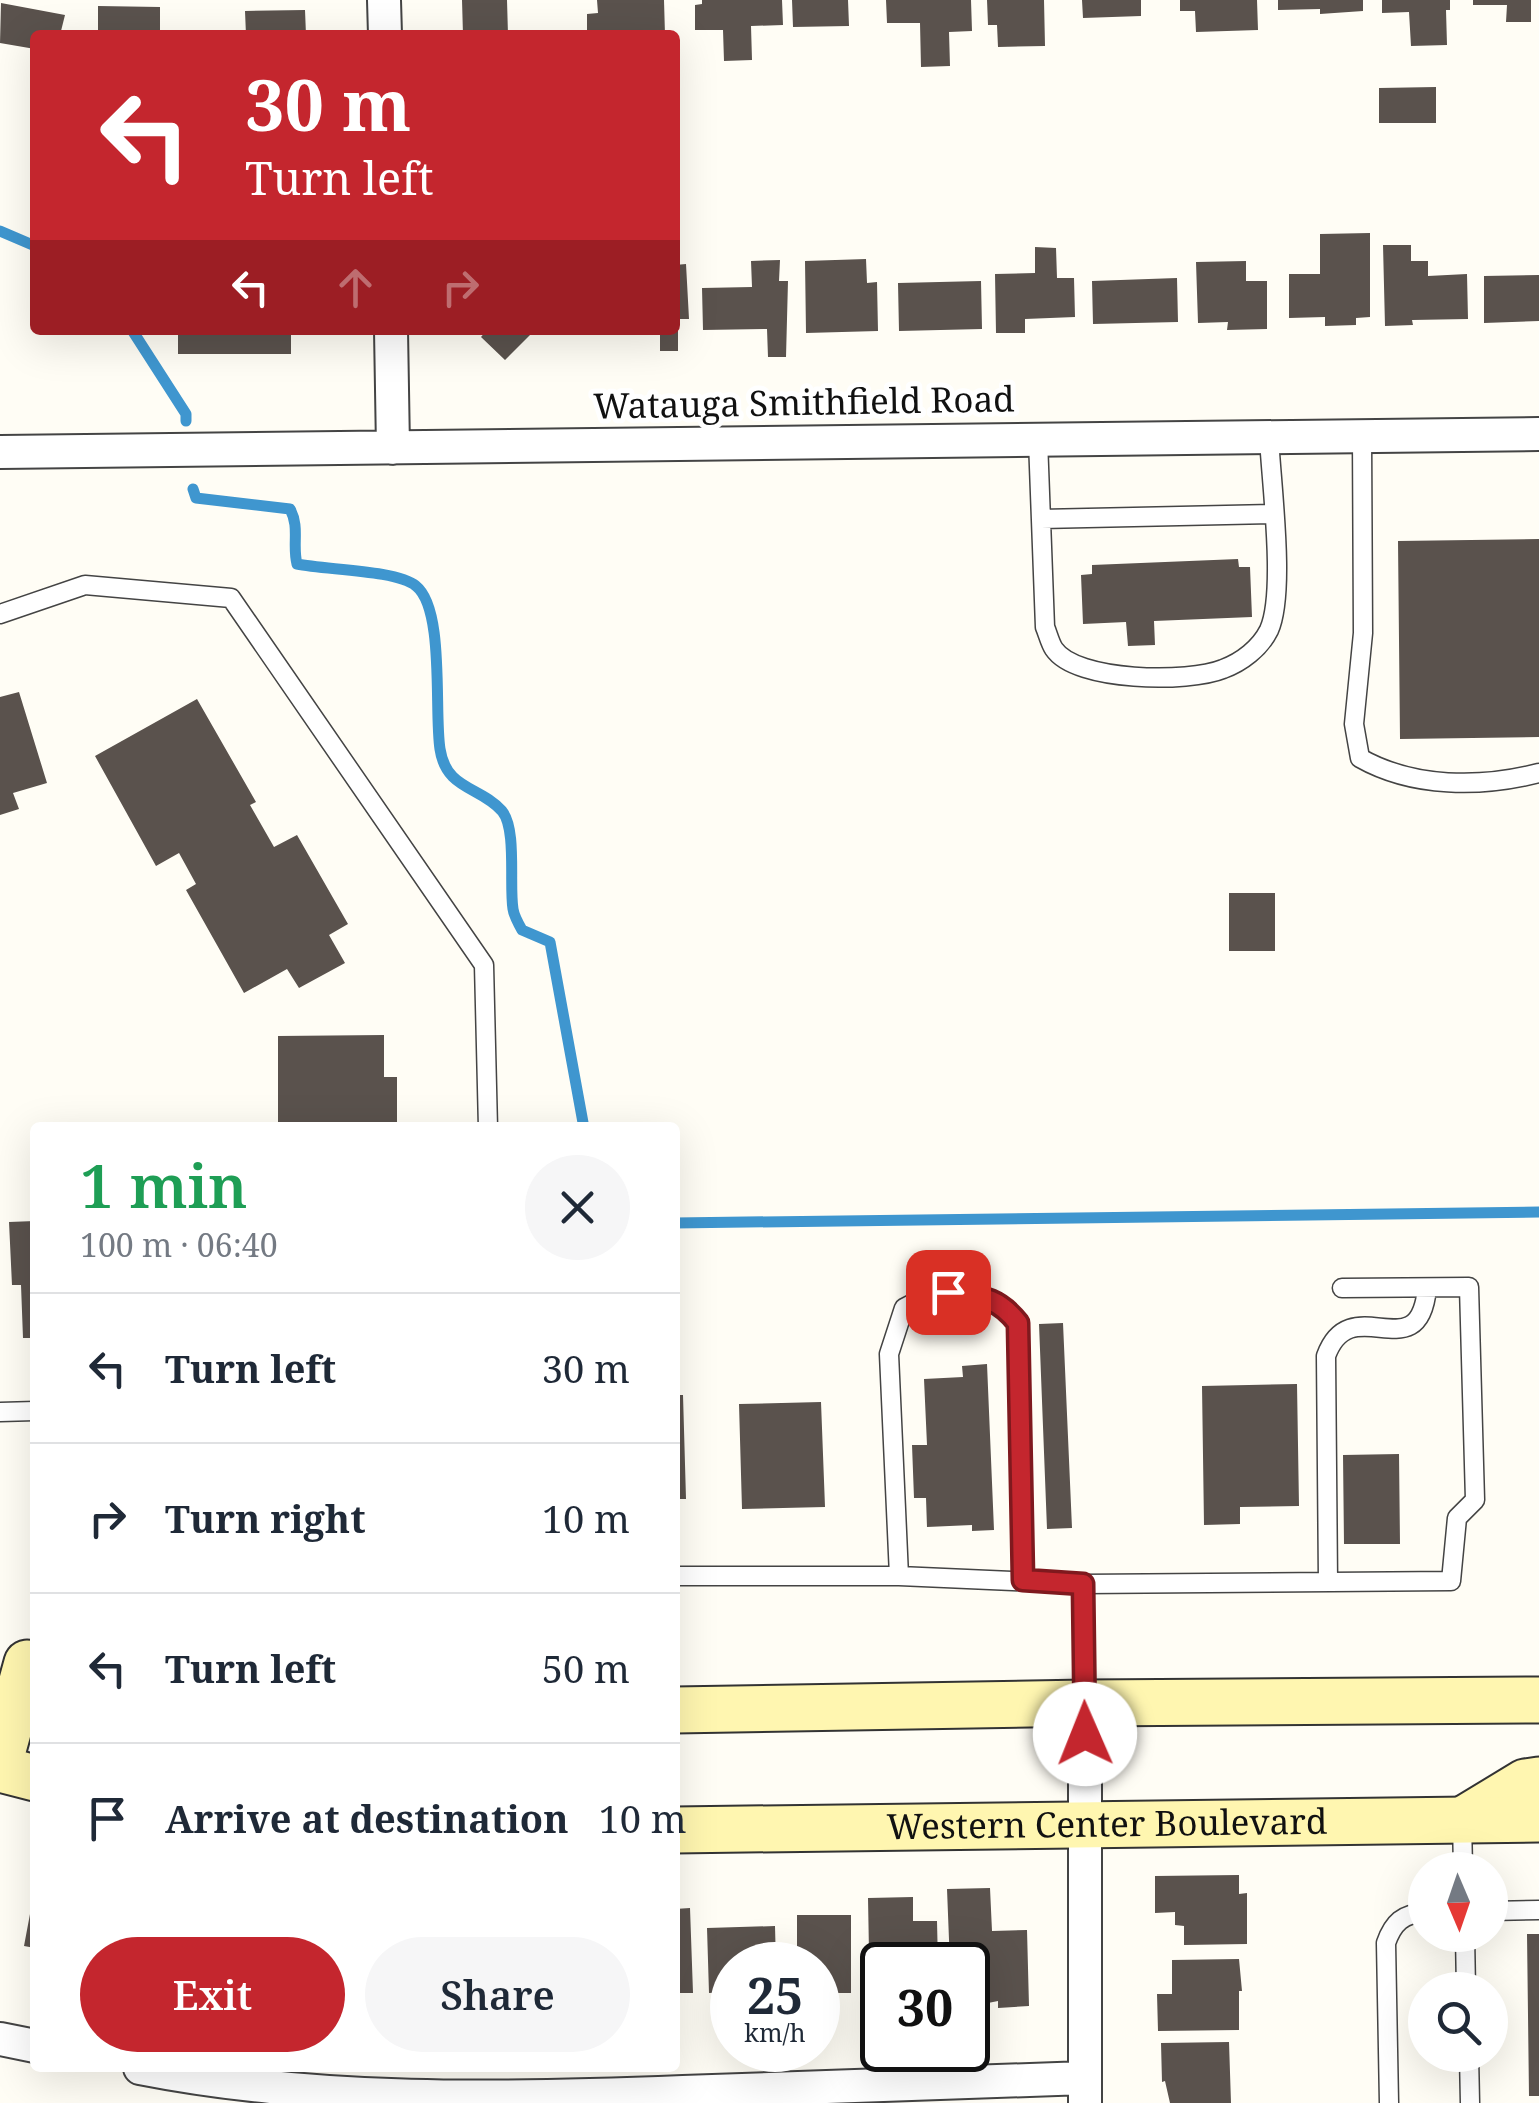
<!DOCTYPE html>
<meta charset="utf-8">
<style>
body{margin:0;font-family:"Noto Serif",serif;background:#f6f6f7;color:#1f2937;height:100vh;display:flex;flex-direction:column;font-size:38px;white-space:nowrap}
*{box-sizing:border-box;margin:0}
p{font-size:32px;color:#747a83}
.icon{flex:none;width:55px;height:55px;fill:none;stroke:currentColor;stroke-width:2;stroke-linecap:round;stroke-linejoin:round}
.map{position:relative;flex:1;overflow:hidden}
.drawer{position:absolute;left:30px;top:1122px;width:650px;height:950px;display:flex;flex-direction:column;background:#fff;border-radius:10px;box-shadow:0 10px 40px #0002}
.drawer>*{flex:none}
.guide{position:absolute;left:30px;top:30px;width:650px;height:305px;border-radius:10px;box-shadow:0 10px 40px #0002;background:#c4262e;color:#fff;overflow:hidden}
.needle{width:65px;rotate:178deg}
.buttons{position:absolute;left:1408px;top:1852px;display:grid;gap:20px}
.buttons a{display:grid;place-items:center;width:100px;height:100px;border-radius:50%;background:#fff;box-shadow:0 10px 40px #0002;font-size:50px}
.speed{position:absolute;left:710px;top:1942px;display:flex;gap:20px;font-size:50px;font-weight:700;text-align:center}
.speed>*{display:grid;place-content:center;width:130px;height:130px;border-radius:50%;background:#fff;box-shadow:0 10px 40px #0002;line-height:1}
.speed small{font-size:25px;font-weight:400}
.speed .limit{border:5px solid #111;border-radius:15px;background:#fff;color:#111}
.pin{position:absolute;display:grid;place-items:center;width:85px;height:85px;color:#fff;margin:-42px;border-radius:20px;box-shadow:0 5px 15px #0006}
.me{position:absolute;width:110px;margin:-55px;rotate:359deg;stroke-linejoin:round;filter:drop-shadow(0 0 8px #0008)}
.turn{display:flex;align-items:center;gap:35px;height:210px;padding:0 50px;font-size:45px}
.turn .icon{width:130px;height:130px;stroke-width:2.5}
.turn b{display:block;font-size:70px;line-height:85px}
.lanes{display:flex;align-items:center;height:95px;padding:0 50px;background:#0003;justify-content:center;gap:50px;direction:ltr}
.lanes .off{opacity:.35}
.round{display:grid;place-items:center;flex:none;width:105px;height:105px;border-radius:52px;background:#f6f6f7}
.overview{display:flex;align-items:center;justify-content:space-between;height:170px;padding:0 50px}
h1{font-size:60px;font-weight:600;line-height:75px;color:#1e9e55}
.cta{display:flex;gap:20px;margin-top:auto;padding:20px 50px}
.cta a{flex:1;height:115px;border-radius:60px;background:#c4262e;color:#fff;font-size:40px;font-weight:600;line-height:115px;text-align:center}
.cta a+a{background:#f6f6f7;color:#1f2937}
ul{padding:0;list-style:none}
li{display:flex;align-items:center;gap:30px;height:150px;padding:0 50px;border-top:2px solid #e0e1e3}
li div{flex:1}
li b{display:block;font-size:38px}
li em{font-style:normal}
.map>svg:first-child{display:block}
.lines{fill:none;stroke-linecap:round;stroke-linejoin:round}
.stream{stroke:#3f96cf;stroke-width:11}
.building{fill:#5a524d}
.service-casing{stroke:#444;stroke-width:21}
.minor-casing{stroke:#444;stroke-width:36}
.secondary-casing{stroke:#333;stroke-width:49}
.service{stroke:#fff;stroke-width:18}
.minor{stroke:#fff;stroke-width:32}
.secondary{stroke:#fff6b0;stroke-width:45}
.route-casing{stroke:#7f191e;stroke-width:25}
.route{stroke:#c4262e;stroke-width:18}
.labels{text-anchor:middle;stroke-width:10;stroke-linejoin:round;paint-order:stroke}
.street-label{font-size:35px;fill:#111;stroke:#fff}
</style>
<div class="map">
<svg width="1539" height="2103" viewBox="0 0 1539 2103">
<rect width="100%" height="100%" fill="#fffdf5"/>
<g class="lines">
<!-- stream -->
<path class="stream" d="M0 231 35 246
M132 330 186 414V421
M193 489 196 498 290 509C300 527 292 545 297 564 326 570 397 570 416 586 445 609 434 712 440 749 446 790 480 786 502 811 517 829 509 885 513 909 514 916 518 923 522 930L550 942 584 1128
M675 1223 1539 1212"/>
</g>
<!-- building -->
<path class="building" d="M462 0H507L508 35H463Z
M597 0H664L665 35H587V14L598 13Z
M702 0H782L783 25 751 26 752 60 724 61 723 30H695V5L702 4Z
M792 0H848L849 26 793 27Z
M886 0H971L972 31 949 32 950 66 921 67 920 23H887Z
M987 0H1044L1045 46 998 47 997 25H988Z
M1082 0H1141V16L1083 18Z
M1180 0H1257L1258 30 1196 32 1195 11H1180Z
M1278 0H1363V11L1320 14V9L1278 10Z
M1382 0H1450V10H1446L1447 45 1411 46 1409 12 1382 13Z
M1473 0H1531V22H1506L1507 5H1473Z
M1 3 65 15 60 35H35V49L0 43Z
M98 6 160 7V35H98Z
M305 10 306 35H246L245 11Z
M1436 87V123H1379V88Z
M1370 233V317L1356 318V325L1325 326V317L1289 318V274H1320V234Z
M1383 245H1411V261H1428V276L1467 274 1468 319 1412 320 1413 325 1385 326Z
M1035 247 1056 248 1057 278H1074L1075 317 1025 319V333H996L995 274 1035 273Z
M866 259 867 283 877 282 878 331 806 333 805 261Z
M780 260 779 281H788L786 357H768L767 329 703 330 702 288 752 287 751 261Z
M1246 261V281H1267V329L1227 330 1228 322 1198 323 1196 262Z
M686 264 689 319H675V265Z
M1539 275V321L1484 323V276Z
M1177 278 1178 322 1093 324 1092 281Z
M981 281 982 329 899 331 898 283Z
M178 330H291V354H178Z
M487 330H535L505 360 481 337Z
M660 330H678V351H660Z
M1539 539V737L1400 739 1398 541Z
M1238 559 1239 567H1250L1252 617 1154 621 1155 645 1128 646 1126 622 1083 624 1081 575 1092 574V565Z
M19 692 47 783 13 793 19 809 0 815V697Z
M197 699 256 802 250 805 274 847 297 835 348 924 329 935 345 963 299 988 287 969 244 993 186 890 196 884 179 853 156 866 95 756Z
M1229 893H1275V951H1229Z
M384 1035V1077H397V1128H278V1036Z
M35 1221V1338H23L21 1285H12L9 1222Z
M1063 1323 1072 1528 1047 1529 1039 1324Z
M987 1364 994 1530 972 1531V1525L927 1527 926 1498H914L912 1445H927L924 1379 963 1377 962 1366Z
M1297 1384 1299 1506 1240 1507V1524L1204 1525 1202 1386Z
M675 1395H683L686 1499H675Z
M821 1402 825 1507 742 1509 739 1404Z
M1399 1454 1400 1544H1344L1343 1455Z
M1239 1875V1894L1247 1893V1944L1184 1945V1926L1175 1925V1912L1155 1913V1876Z
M990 1888 992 1931 1027 1930 1029 2006 998 2008V2001L968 2007V1965H950L947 1889Z
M913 1897V1921H937L938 1965H882V2007H870L868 1898Z
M33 1898H35V1948L24 1946Z
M690 1908 693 1993H675V1909Z
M797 1915H851V1993H838V2006L818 2009V1965H797Z
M775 1926 776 1965H732V1992L709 1993 707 1928Z
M1527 1934H1539V2096H1529Z
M1239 1959 1242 1991H1239V2030L1158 2031 1157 1994H1172V1960Z
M1229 2042 1231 2103H1170L1165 2081 1162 2082 1161 2043Z"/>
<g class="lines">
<!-- service casing -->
<g class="service-casing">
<path id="service" d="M1362 436 1363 633 1354 724 1360 758C1413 788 1481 788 1539 773
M1038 440 1045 627C1048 634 1050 643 1054 649 1076 682 1189 683 1223 669 1242 662 1260 648 1269 630 1286 592 1271 482 1269 437
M1041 519 1273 514
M0 614 85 585 231 598 484 965 488 1128
M0 1412 35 1411
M675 1576H899L1083 1584 1085 1702
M899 1576 889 1354 904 1308C943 1286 989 1286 1017 1323L1023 1580
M1328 1582 1326 1356C1351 1287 1419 1373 1427 1288
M1083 1584 1451 1581 1457 1518 1475 1500 1469 1287 1342 1288
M1462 1820 1463 1870
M1490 1911 1539 1910
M1465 1935 1466 1990
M1469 2055 1470 2103
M1389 2103 1386 1943C1393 1923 1403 1913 1425 1913"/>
</g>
<!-- minor casing -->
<g class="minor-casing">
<path id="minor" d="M384 0 385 35
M391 330 393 448
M0 452 1539 434
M1085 1703V2103
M0 2039 35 2046
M140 2068C318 2103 503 2099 683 2092 817 2088 951 2083 1085 2078"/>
</g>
<!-- secondary casing -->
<g class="secondary-casing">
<g id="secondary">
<path d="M675 1710 1085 1703 1539 1700"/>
<path d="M0 1761 27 1663"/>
<path d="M0 1769 35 1778"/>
<path d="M1464 1819 1525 1782 1539 1780"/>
<path id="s1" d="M675 1830 1539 1819"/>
</g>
</g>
<!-- service -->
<use href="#service" class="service"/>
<!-- minor -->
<use href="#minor" class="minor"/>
<!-- secondary -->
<use href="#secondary" class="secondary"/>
</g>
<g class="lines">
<!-- route casing -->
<g class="route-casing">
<path id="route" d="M948 1292C980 1297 997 1296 1018 1323L1023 1580 1083 1584 1085 1734"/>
</g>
<!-- route -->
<use href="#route" class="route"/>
</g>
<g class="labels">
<!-- street labels -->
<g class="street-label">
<text transform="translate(804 403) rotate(-1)" y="12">Watauga Smithfield Road</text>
<text dy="12" stroke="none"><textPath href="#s1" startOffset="432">Western Center Boulevard</textPath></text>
</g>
</g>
</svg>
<div class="buttons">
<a><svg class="needle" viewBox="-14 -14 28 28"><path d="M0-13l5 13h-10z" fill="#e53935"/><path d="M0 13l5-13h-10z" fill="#747a83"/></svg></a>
<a><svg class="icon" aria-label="search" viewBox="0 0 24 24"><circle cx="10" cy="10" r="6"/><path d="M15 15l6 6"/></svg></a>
</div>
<div class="speed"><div>25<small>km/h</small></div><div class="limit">30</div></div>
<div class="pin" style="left:948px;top:1292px;background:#d93025"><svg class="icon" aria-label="arrive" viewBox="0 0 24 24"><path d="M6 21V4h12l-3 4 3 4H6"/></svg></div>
<svg class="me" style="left:1085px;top:1734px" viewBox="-20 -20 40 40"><circle r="19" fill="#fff"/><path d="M0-13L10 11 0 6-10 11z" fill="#c4262e"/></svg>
<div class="guide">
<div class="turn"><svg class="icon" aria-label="left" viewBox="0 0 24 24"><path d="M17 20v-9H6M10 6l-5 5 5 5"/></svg><div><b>30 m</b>Turn left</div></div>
<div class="lanes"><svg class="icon" aria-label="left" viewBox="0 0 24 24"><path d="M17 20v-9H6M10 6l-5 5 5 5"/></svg><svg class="icon off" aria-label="ahead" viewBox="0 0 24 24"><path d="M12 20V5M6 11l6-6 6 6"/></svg><svg class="icon off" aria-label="right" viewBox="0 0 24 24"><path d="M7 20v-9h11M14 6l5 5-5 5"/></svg></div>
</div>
<section class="drawer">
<div class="overview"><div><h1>1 min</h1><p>100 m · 06:40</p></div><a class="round"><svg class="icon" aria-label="close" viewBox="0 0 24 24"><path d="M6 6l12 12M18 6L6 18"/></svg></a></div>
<ul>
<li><svg class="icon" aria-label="left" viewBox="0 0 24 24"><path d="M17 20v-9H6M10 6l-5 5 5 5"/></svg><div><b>Turn left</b></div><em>30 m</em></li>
<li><svg class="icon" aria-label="right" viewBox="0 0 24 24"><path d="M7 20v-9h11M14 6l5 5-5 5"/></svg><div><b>Turn right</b></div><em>10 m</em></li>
<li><svg class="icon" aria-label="left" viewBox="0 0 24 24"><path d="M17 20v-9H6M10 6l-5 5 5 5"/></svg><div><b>Turn left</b></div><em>50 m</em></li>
<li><svg class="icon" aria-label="arrive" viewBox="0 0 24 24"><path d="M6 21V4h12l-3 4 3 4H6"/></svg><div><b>Arrive at destination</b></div><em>10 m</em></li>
</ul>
<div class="cta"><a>Exit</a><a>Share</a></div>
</section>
</div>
